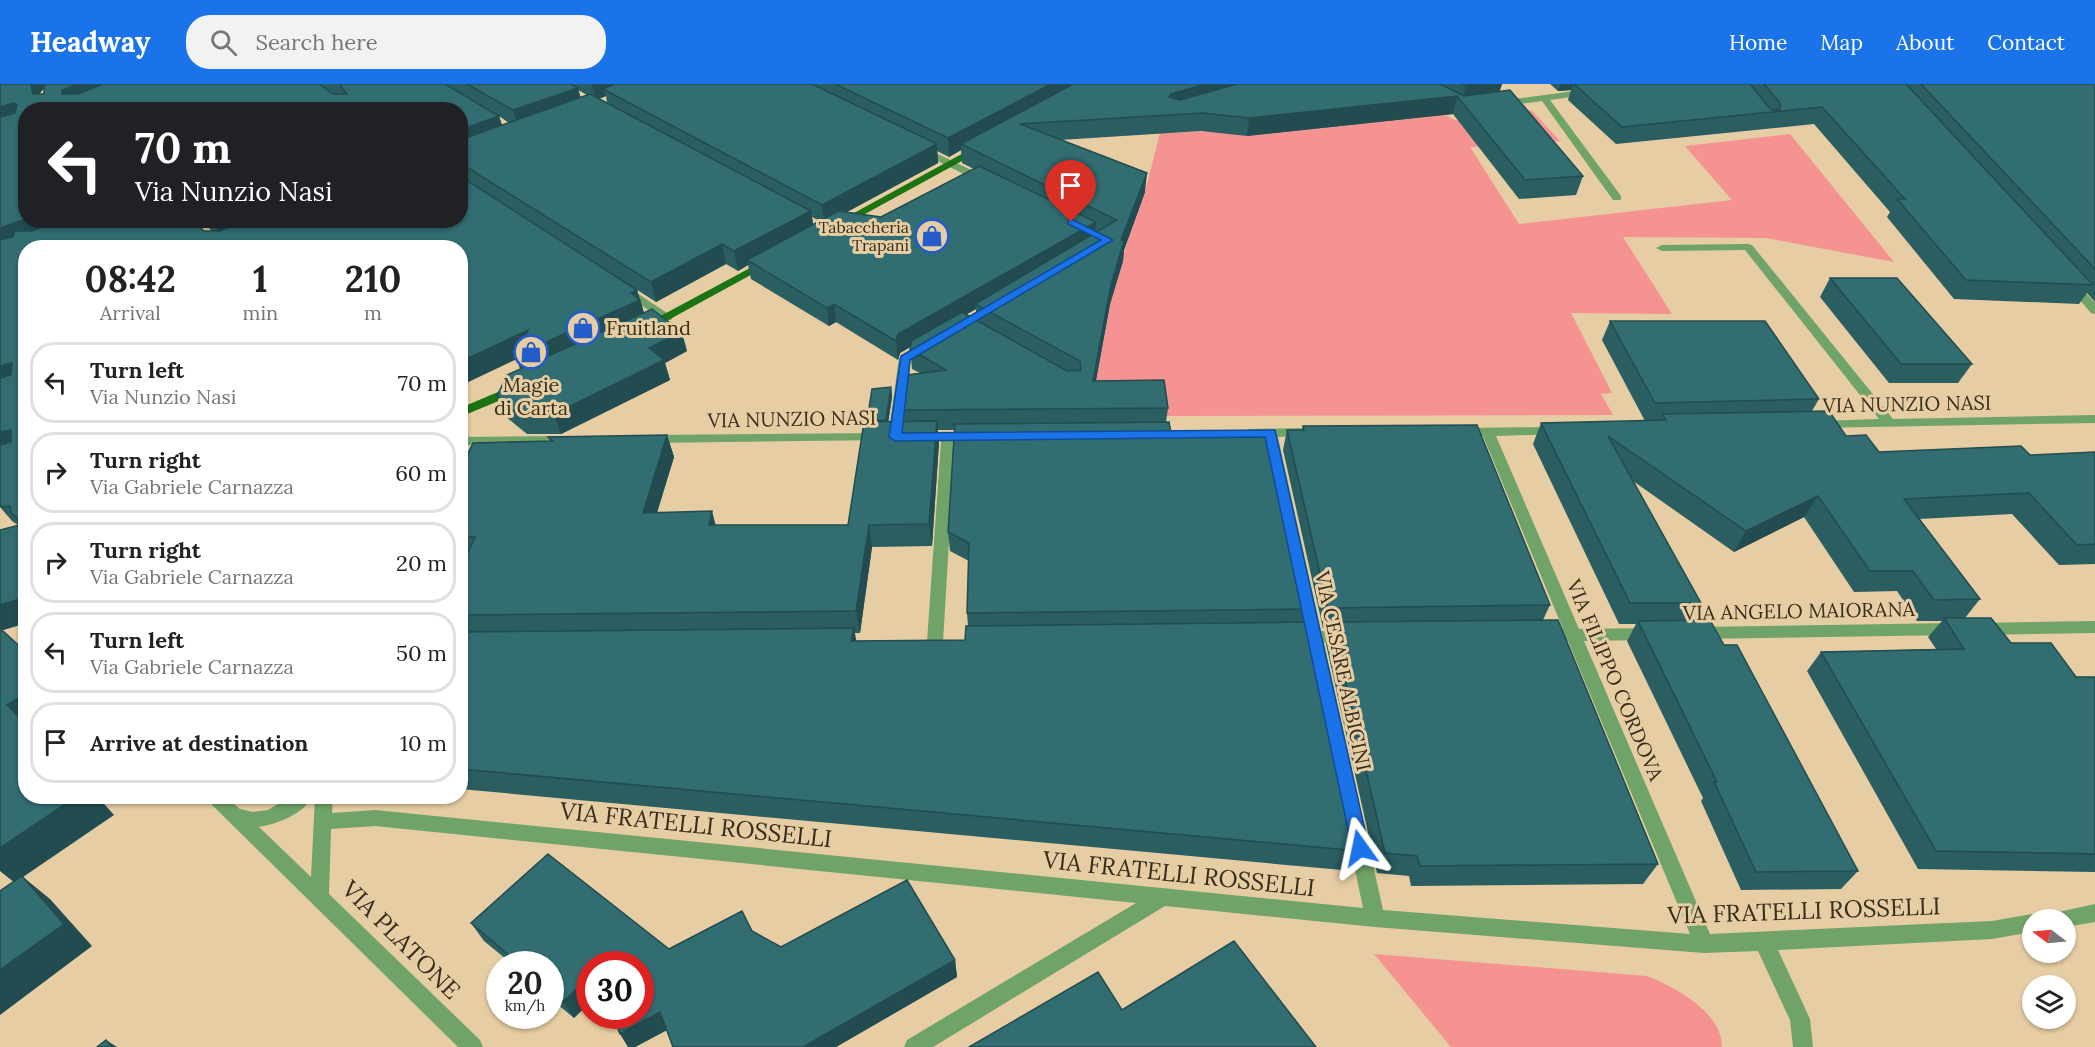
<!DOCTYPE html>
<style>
body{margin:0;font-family:Lora,serif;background:#f2f2f2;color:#222;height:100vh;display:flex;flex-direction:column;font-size:22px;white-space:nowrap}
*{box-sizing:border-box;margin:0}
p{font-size:20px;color:#767676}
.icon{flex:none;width:33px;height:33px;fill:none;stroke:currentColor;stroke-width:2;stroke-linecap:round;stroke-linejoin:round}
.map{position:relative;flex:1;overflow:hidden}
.drawer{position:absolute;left:18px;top:156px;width:450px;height:564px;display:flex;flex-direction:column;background:#fff;border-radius:24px;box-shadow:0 2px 4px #0004}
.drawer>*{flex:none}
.hud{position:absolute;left:18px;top:18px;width:450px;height:126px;border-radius:24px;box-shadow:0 2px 4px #0004;background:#202124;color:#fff;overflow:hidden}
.needle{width:39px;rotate:286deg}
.tools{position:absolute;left:2022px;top:825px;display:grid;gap:12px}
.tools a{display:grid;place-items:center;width:54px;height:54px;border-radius:50%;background:#fff;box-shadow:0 2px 4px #0004;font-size:30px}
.speed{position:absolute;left:486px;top:867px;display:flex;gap:12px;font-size:30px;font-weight:700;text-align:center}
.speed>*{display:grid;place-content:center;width:78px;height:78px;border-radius:50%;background:#fff;box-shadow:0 2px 4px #0004;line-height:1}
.speed small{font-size:15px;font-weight:400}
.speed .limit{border:9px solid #d22;background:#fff;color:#111}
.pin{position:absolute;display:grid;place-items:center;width:51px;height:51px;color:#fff;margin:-62px -26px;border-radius:50% 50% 50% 0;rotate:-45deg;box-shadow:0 0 6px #0007}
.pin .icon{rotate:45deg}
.me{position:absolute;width:66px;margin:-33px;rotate:348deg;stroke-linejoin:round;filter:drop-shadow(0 0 4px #0008)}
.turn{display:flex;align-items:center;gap:21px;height:126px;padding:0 18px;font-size:27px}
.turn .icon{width:78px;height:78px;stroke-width:2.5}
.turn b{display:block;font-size:42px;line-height:51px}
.eta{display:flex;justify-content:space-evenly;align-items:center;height:102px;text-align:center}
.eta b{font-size:36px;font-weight:700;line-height:42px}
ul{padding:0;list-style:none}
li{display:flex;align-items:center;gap:18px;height:81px;margin:0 12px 9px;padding:0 6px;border:3px solid #e0e0e0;border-radius:24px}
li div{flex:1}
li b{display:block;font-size:22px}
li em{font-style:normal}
header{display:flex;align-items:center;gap:36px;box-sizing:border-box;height:84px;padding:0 30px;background:#1a73e8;color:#fff}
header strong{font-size:28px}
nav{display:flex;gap:33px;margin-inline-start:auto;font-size:21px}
.search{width:420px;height:54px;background:#f2f2f2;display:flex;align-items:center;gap:15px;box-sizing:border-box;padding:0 21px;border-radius:24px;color:#767676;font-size:22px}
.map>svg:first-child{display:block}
.green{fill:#f49391}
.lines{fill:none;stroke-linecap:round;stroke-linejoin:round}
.minor{fill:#6fa368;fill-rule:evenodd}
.major{fill:#1b7311;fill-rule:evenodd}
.wall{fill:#2a5e61;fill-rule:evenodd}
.shaded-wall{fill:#224c4f}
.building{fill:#316d71;stroke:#224c4f;stroke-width:1.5}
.route{fill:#1a73e8;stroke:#114b97;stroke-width:1.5}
.labels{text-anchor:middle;stroke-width:6;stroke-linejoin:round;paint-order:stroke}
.far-poi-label{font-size:16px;fill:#372e1d;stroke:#e6cda3;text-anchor:end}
.poi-label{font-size:20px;fill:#372e1d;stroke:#e6cda3;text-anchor:start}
.street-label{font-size:20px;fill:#372e1d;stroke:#e6cda3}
.near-street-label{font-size:24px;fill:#372e1d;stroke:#e6cda3}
</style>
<header>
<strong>Headway</strong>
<div class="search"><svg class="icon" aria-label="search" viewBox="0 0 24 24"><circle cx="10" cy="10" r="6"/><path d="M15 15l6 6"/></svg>Search here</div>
<nav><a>Home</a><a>Map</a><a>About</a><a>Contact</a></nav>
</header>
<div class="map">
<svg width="2095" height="963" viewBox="0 0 2095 963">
<rect width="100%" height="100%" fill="#e6cda3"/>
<!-- green -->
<path class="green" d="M1428 22 1455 36 1531 26 1560 57 1470 63 1519 140 1732 116 1685 62 1790 50 1894 178 1766 154 1623 153 1672 230 1571 229 1612 309 1601 310 1613 331 1164 332 1087 301 1130 148 1145 108 1160 49 1212 47 1247 52 1291 47Z
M1374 870 1647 892C1675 903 1722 928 1722 963H1451Z"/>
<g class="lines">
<!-- minor -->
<path class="minor" d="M1589 5 1594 8 1592 10 1550 16 1621 112V116H1613L1542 17 1499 23 1494 20 1499 17Z
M919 61 988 94 989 96 980 98 915 66 914 64Z
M1748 160 1752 161 1893 335 2095 331V339L1814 344 1812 341 1814 338 1819 337 1879 335 1745 166 1662 167 1656 164 1662 161Z
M2071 196 2075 197 2095 219V230L2091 229 2067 201 2065 199Z
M624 202 628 203 673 233 671 236H663L620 207 618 205Z
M927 257 933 261 931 264 911 276 902 353 895 357 890 356 888 353 899 274Z
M1558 343 1563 344 1565 347 1563 350 1496 352 1579 545 1651 544 1657 546 1659 550 1657 554 1651 556 1584 557 1710 850 1992 837 2032 830 2040 836H2032V848L1992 855 1778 866 1810 935 1813 963H1793L1790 936 1758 867 1704 869 1375 843 1165 822 933 963H904L907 956 1136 819 375 742 331 745 329 810 480 956 483 963H458L203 712H225L240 725 253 728 268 726 291 712H313C304 730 277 740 259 743L311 793 315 712H333L332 729 375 726 1363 824 1308 560 1288 558 1286 554 1288 550 1305 548 1264 353H1249L1242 349 1249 345 1306 344 1313 348 1311 351 1278 353 1321 547 1354 549 1356 553 1354 557 1324 559 1383 826 1690 850 1568 557 1537 555 1535 551 1537 547 1563 545 1483 352H1459L1452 348 1459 344Z
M973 348 978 349 980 352 978 355 955 357 943 558 941 562H929L927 558 941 357H919L912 353 919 349Z
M880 349 887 353 885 356 649 359 642 355 649 351Z
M568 352 575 356 573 359 460 361V353Z
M2095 537V549L1981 551 1975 549 1973 545 1975 541 1981 539Z
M1954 539 1960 541 1962 545 1960 549 1954 551 1696 555 1690 553 1688 549 1690 545 1696 543Z
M2095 820V838L2066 843V836H2047L2049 830Z"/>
<!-- major -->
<path class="major" d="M978 61 983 64 982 66 843 142 834 140Z
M767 175 773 178 771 180 650 246H642L640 243Z
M515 301 521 305 520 308 460 333V324Z"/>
</g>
<!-- wall -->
<path class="wall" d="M0 0H1502L1499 8 1583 92 1576 111 1519 115 1453 30 1247 52 1201 47 1060 56 1145 108 1124 166 1123 177 1110 220 1096 297 1168 324 1166 338 1171 349 1307 525 1304 538 1360 767 1353 787 460 705V486L465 475 460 476V386L550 357 548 353 667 351 674 373 657 429 716 441H848L867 337 891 303 892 313 888 338 904 337 902 326 920 289 912 285 910 263 900 269 898 276 836 238 829 242 751 195 748 181 738 187 726 180 656 218 631 202 637 206 644 229 687 267 665 279 670 296 561 350H527L505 332 497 312 520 285 517 275 26 164V539L0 547V446L18 441 12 437 0 423ZM44 4V10H40V9ZM578 6 587 11 580 13ZM606 12 607 19 599 15ZM26 26H460V136H200L212 147H204L26 136ZM499 32 509 39 502 41ZM961 66 962 79 974 85 881 133 846 128 938 79 937 67 949 73ZM812 133 820 137 813 141ZM976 225V236L967 230ZM937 346H954L948 448 950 467 969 477 967 529 968 542 965 556 856 557 854 549H860L872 463 932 462 939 359Z
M1550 0H2095V218L2087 209 2079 220 1954 215 1887 133 1890 128 1814 40 1616 60 1568 16 1571 6 1558 7Z
M1830 194 1972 280 1958 299H1889L1820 213Z
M1610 237 1819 315 1812 327 1846 352 1879 368 2030 371 2095 368V480L2059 481 2012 430 1919 435 1980 515 1965 534 2011 559 2076 593H2095V788L1918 785 1807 587 1821 568 1936 565 1928 553 1942 537H1917L1897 507 1854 508 1804 433 1734 468 1633 397 1701 519 1691 537 1724 561 1858 787 1841 805 1741 806 1701 717 1703 714 1627 557 1636 540H1619L1533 360 1541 339 1645 337 1602 256Z
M1303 342 1550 521 1543 536 1658 780 1643 800 1411 802 1409 792 1377 789 1326 560 1330 544H1323L1283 366 1287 346H1302Z
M471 839 669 865 752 847 781 863 955 876 957 893 836 963H673L667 946 635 963H628L640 932 590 880 574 934 550 914V880H512L484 857Z"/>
<!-- shaded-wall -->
<path class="shaded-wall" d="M31 0H48L40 9 43 26 33 10Z
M78 0H131L73 26 62 10V6Z
M592 0H639L603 5 606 12 596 16Z
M1051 0H1083L961 60V66L949 73 948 54Z
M1206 0H1265L1169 28V13L1171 10Z
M1482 0H1502L1497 15 1462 17 1466 2Z
M1561 0H1573L1571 6 1558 7Z
M578 4 583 22 519 45 513 26Z
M1457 12 1453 30 1247 52 1249 34Z
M14 19 25 37 0 44V23Z
M499 32 505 50 460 66V46Z
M937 60 938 79 825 140 822 121Z
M1147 89 1145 108 1124 166 1123 177 1110 220 1092 317 1093 297 1111 201 1121 156Z
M811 127 814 146 747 176 748 181 738 187 734 167Z
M26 135V136H93L0 168V144Z
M214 136H274L222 156 212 137Z
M1096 138 1095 156 975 220 976 225 900 269 898 276 896 257 898 250Z
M722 160 726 180 656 218 651 198Z
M637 206 646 235 523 292 517 275 460 302V278L528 246 631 209Z
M834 220 836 238 829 242 827 224Z
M682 248 687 267 665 279 670 296 561 350 554 330 649 264Z
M12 279 26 297 0 306V282Z
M891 303 892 313 887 347 886 336Z
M937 337 939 359 932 462 929 440Z
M11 346 26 364 0 372V348Z
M667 351 674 373 650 451 643 429Z
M1818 412 1804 433 1734 468 1746 447Z
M712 427 718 450 709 441Z
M869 441 872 463 860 549 856 527Z
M26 513V539L0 547V521Z
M854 544 858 566 851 557Z
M26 610V640L7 621Z
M77 712H97L114 731 23 793 50 815 92 862 0 931V886L15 799 0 787V764Z
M955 876 957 893 836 963H803Z
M590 892V919L574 934 563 918Z
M660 928 669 945 635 963H628L620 950Z
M106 956 117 963H112Z"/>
<!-- building -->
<path class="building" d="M0 0H31L33 10H44V0H78L62 6V10H78L103 0H319L333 10H347L339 0H445L499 32 460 46V26H26V135L0 144V33L15 29 17 21 14 19 0 23Z
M467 0H571L578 4 513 26Z
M615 0H812L937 60 822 121 603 5Z
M835 0H1051L948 54Z
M1073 0H1206L1171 10 1169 13 1180 16 1237 0H1440L1464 12 1510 6 1583 92 1525 96 1457 12 1249 34 1202 29 1020 40 1147 89 1121 156 1124 157 1111 201 1093 297 1164 296 1168 324 902 326 907 291 946 286 910 265 911 257 962 228 1067 287 1081 286 1080 277 975 220 1117 136 961 60Z
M1462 0H1482L1466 2Z
M1574 0H1750L1771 26H1780V19L1764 0H1906L2093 201 1966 196 1897 115H1905L1822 23 1622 43Z
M1921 0H2095V185Z
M590 10 811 127 734 167 722 160 651 198 460 79V56Z
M979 82 1096 138 898 250 896 257 834 220 827 224 747 176 838 127 881 133Z
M460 92 637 206 631 209 640 216 515 272 528 246 460 278V164H26V513L0 521V446L24 440 11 429 10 422 2 423 0 421V361L11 358V346L0 348V294L11 291 12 279 0 282V156L13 153 15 147H32L58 136H192L204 147H220L245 136H460Z
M1830 194H1897L1972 280H1901Z
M652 225 682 248 649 264 664 276 554 330 519 331 497 312 507 291Z
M1610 237H1765L1819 315 1655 319Z
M891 303 886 336 867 337 872 305Z
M1829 327 1846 352 1866 351 1879 368 2021 362 2030 371 2095 368V460L2077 461 2029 409 1904 415 1980 515 1934 516 1913 487H1870L1818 412 1746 447 1608 352 1701 519H1630L1541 339 1666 336 1662 330Z
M937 337 929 440 869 441 856 527 460 531V486L475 453H460V386L473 359 553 357 548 353 667 351 643 429 712 427 709 441H848L864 338Z
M1169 338 1171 349 1268 347 1307 525 967 529 969 459 948 448 955 340Z
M1477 341 1550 521 1328 524 1287 346H1304L1303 342Z
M1944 534H1991L2011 559H2051L2076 593H2095V770L1936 767 1821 568 1964 565Z
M1558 536 1658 780 1420 782 1417 772 1385 769 1332 538Z
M1710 536 1724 561H1737L1858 787 1756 788 1714 698H1717L1638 537Z
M1311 538 1360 767 460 685V548L854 544 851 557 965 556 966 542Z
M3 547 26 568V610L7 621 26 640V712H77L0 764V548Z
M548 770 669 865 742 827 752 847 781 863 907 796 955 876 803 963H673L660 928 620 950 613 932H640V880H590V892L563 918 550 907V880H519L471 839Z
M22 792 64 840 0 886V807Z
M1234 857 1316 963H969L1098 888 1122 926Z
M106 956 112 963H97Z"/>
<!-- route -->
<path class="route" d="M1071 135 1113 156 910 276 902 349 1275 346 1369 764 1366 769 1360 772 1354 769 1352 764 1265 353 895 357 889 353 901 272 1101 156 1068 140V136Z"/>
<!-- icons -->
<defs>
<g id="shop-ring" transform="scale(1.725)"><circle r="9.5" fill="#e6cda3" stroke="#245cc9" stroke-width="1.5"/><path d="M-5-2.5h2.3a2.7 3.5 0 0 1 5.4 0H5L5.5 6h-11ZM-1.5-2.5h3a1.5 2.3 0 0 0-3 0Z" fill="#245cc9"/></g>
</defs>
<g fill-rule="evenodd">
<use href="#shop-ring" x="932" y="152"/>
<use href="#shop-ring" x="583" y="244"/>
<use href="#shop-ring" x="531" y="268"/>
</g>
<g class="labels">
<!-- far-poi labels -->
<g class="far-poi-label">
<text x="909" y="149">Tabaccheria<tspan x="909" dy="18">Trapani</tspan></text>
</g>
<!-- poi labels -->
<g class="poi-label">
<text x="606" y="251">Fruitland</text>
<text x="531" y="308" text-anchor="middle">Magie<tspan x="531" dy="23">di Carta</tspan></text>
</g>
<!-- street labels -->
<g class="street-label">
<text transform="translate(1907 320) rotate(-1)" y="7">VIA NUNZIO NASI</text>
<text transform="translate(792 335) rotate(-1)" y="7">VIA NUNZIO NASI</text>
<text transform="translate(1799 527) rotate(-1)" y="7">VIA ANGELO MAIORANA</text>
<text transform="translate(1343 587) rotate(78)" y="7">VIA CESARE ALBICINI</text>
<text transform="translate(1615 596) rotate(67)" y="7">VIA FILIPPO CORDOVA</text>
</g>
<!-- near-street labels -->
<g class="near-street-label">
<text transform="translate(696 741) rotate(6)" y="8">VIA FRATELLI ROSSELLI</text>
<text transform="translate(1179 790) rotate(6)" y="8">VIA FRATELLI ROSSELLI</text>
<text transform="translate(1804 827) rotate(-2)" y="8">VIA FRATELLI ROSSELLI</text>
<text transform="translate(401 856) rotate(45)" y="8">VIA PLATONE</text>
</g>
</g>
</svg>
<div class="tools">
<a><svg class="needle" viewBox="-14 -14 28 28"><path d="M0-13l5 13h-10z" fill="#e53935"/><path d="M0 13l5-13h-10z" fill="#767676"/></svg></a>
<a><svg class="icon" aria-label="layers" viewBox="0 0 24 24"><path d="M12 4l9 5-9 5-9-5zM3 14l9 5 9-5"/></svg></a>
</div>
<div class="speed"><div>20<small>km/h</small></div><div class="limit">30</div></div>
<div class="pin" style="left:1071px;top:138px;background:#d93025"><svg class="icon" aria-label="arrive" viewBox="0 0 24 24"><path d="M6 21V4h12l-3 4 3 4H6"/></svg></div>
<svg class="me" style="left:1360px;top:764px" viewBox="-20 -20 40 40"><path d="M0-17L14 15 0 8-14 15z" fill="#1a73e8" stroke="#fff" stroke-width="4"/></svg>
<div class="hud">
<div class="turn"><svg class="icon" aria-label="left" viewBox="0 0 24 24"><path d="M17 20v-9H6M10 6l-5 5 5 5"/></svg><div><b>70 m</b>Via Nunzio Nasi</div></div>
</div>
<section class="drawer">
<div class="eta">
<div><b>08:42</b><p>Arrival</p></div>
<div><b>1</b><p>min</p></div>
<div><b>210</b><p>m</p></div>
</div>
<ul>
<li><svg class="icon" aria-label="left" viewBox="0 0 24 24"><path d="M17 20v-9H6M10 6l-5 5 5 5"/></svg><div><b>Turn left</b><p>Via Nunzio Nasi</p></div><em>70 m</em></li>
<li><svg class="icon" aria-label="right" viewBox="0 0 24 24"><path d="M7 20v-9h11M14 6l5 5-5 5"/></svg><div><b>Turn right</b><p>Via Gabriele Carnazza</p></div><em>60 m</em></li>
<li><svg class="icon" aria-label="right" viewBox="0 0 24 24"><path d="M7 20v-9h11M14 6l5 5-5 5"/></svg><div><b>Turn right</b><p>Via Gabriele Carnazza</p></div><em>20 m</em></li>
<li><svg class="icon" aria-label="left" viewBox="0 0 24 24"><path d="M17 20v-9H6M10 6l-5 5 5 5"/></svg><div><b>Turn left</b><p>Via Gabriele Carnazza</p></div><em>50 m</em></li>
<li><svg class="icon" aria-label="arrive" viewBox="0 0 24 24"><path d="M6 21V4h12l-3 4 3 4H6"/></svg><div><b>Arrive at destination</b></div><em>10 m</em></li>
</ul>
</section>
</div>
